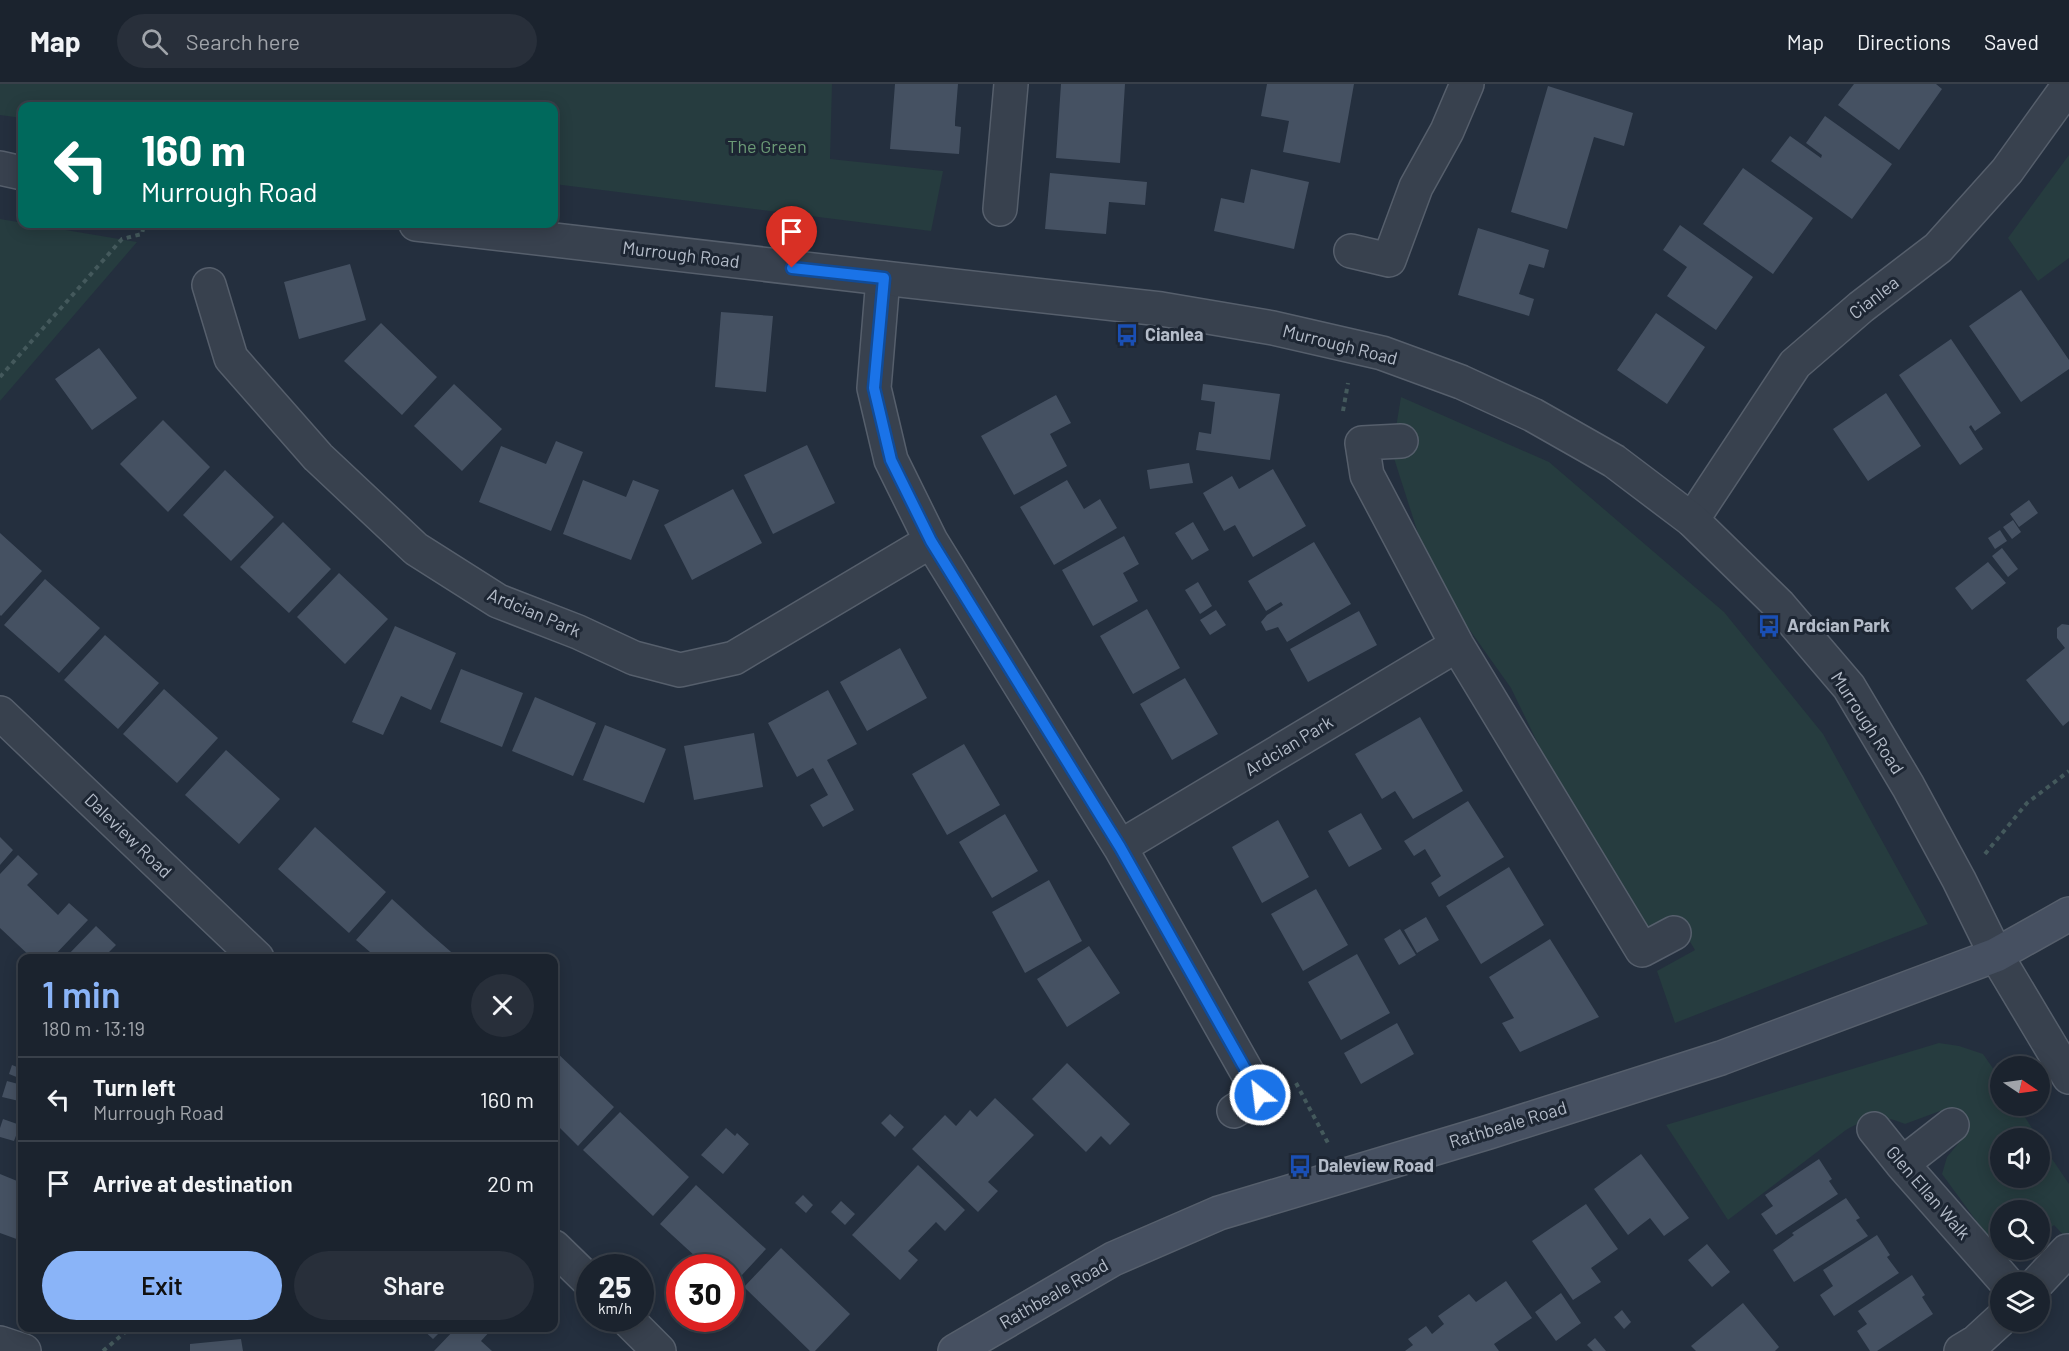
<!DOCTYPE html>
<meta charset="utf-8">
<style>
body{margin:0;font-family:Barlow,sans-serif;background:#282f3a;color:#f1f3f6;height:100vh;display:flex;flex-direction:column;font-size:22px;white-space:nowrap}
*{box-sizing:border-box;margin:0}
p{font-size:20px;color:#a0a4aa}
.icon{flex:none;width:33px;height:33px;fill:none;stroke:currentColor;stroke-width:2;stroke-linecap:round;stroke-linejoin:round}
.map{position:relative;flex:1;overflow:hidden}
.drawer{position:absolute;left:18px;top:870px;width:540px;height:378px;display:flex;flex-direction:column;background:#1b232e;border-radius:12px;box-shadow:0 3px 15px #0003,0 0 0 2px #39404a}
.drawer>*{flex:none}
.banner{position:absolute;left:18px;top:18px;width:540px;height:126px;border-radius:12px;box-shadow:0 3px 15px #0003,0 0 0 2px #39404a;background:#00695c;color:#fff;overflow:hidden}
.needle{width:39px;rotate:103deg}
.controls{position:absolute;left:1990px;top:972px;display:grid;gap:12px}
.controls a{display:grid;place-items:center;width:60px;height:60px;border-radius:50%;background:#1b232e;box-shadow:0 3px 15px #0003,0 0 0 2px #39404a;font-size:30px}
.speed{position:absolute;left:576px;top:1170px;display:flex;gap:12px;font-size:30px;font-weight:700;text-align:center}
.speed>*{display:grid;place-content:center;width:78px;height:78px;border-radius:50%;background:#1b232e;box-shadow:0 3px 15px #0003,0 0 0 2px #39404a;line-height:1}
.speed small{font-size:15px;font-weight:400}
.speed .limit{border:9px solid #d22;background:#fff;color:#111}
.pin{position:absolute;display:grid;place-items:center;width:51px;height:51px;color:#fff;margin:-62px -26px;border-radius:50% 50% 50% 0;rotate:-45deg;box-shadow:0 0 6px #0007}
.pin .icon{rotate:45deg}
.me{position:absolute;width:66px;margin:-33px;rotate:331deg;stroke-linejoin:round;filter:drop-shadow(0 0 4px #0008)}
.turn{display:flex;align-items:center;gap:21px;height:126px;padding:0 24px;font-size:27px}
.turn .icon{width:78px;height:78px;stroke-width:2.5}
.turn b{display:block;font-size:42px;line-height:51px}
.round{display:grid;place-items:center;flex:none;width:63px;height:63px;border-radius:32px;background:#282f3a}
.headline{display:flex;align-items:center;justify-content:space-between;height:102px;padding:0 24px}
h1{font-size:36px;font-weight:600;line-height:45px;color:#8ab4f8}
.cta{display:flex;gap:12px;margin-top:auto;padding:12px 24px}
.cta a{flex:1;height:69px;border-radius:36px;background:#8ab4f8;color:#111;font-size:24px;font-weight:600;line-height:69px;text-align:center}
.cta a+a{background:#282f3a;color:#f1f3f6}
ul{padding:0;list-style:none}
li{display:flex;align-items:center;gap:18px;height:84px;padding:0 24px;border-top:2px solid #39404a}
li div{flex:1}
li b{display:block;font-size:22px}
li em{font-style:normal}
header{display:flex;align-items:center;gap:36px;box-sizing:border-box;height:84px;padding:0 30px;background:#1b232e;border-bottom:2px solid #39404a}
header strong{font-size:28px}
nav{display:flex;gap:33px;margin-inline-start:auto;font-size:21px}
.search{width:420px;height:54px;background:#282f3a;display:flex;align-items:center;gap:15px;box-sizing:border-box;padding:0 21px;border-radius:33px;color:#a0a4aa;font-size:22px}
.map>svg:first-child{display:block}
.green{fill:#263c3f}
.building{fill:#455162}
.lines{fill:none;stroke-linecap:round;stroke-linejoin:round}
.minor-casing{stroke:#565f6c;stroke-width:36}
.tertiary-casing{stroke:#565f6c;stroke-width:36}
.secondary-casing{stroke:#565f6c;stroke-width:36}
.path{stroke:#44595c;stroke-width:4;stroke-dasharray:4.5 4.5;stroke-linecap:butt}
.minor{stroke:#38414e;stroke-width:33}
.tertiary{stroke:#38414e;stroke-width:33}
.secondary{stroke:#465061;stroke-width:33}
.route-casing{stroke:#114b97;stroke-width:15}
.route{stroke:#1a73e8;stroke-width:10}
.labels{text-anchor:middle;stroke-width:6;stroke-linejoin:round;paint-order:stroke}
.park-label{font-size:18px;fill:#6b9a76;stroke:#1d2633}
.street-label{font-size:18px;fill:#b4bcc9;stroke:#1d2633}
.poi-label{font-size:18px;font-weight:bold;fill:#b4bcc9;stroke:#1d2633;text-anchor:start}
</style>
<header>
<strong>Map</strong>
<div class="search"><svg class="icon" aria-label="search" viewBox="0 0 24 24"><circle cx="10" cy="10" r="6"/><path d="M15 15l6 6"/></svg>Search here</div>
<nav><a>Map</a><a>Directions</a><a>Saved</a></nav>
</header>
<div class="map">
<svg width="2069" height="1267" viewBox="0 0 2069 1267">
<rect width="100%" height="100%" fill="#242f3e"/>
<!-- green -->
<path class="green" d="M0 0H832L830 75 943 87 931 147 554 100V22H22V34L0 31Z
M2069 71V174L2038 197 2008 154Z
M0 135 137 158 0 317Z
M1401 313 1549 378 1724 528 1823 650 1928 840 1675 939 1657 887 1695 866 1677 836 1646 853 1636 823 1558 701 1511 604 1432 493 1392 368Z
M1939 959 1959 962 1983 970 2001 996V1022H2018L2038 1054H2001V1094H2040V1057L2069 1100V1157L2054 1141 2040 1153V1126H2001V1166H2025L2017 1172 1999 1168 1942 1090 1947 1073 1962 1055 1940 1027 1905 1040C1882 1030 1867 1034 1846 1046L1728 1136 1666 1041Z"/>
<!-- building -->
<path class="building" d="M895 0H958L955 37V42L961 43 959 70 890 65Z
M1061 0H1125L1120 79 1056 74Z
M1267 0H1354L1340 79 1283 68 1289 37 1261 32Z
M1854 0H1936L1942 5 1899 66 1838 21Z
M1548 2 1633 29 1624 62 1594 53 1567 145 1511 128Z
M1825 32 1892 80 1852 135 1771 77 1790 52 1821 74 1822 71 1806 59Z
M1743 84 1813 134 1773 190 1703 140Z
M1251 85 1309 98 1294 165 1214 147 1221 114 1244 119Z
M1050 89 1147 98 1145 121 1109 118 1106 150 1045 145Z
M1680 141 1753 193 1716 246 1667 212 1687 183 1663 166Z
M1478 144 1549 166 1544 184 1529 180 1519 210 1534 215 1529 232 1458 211Z
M350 180 366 236 299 255 284 198Z
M2021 206 2069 276V285L2021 318 1969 242Z
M721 228 773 232 766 308 715 303Z
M1656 229 1705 263 1667 320 1617 286Z
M381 239 437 293 402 331 344 277Z
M1951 255 2001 329 1975 347 1971 341 1969 343 1983 365 1960 381 1899 291Z
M99 264 137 314 92 346 55 295Z
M454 300 502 345 462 387 414 342Z
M1203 300 1280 310 1270 376 1196 366 1199 348 1211 350 1215 318 1201 316Z
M1886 309 1921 362 1868 397 1833 345Z
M1056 311 1071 339 1050 350 1067 382 1014 411 981 352Z
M163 336 210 383 168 428 120 380Z
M556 357 583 368 551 447 479 418 501 362 546 380Z
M807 361 835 419 773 450 744 391Z
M1189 379 1193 399 1150 405 1147 386Z
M1273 385 1306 442 1253 473 1235 441 1224 447 1203 409 1232 392 1239 405Z
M225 386 274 433 231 477 183 431Z
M583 396 626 413 633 396 659 406 631 476 563 450Z
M1067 396 1084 425 1100 415 1117 444 1054 481 1020 423Z
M733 405 762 459 692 496 664 441Z
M2029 416 2038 429 2019 443 2010 430Z
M2013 436 2021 448 2012 455 2003 443Z
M283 438 331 485 289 529 240 483Z
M1193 438 1209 466 1192 476 1175 449Z
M2000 446 2007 457 1995 465 1988 454Z
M0 449 42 487 1 532 0 531Z
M1124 452 1139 480 1123 489 1138 517 1093 542 1062 486Z
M1314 458 1351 520 1287 558 1278 543 1266 547 1261 538 1267 531 1283 521 1281 518 1266 527 1248 497Z
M2002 464 2018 485 2008 493 1992 472Z
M1988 478 2006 499 1972 526 1955 504Z
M339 489 388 535 345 580 297 533Z
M45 495 100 544 59 589 4 541Z
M1198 498 1212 522 1200 530 1185 506Z
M1147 525 1180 584 1133 610 1100 552Z
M1216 526 1226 541 1210 551 1200 536Z
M1359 527 1377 561 1308 598 1290 565Z
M2062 540 2069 541V637L2063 642 2026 596 2065 564 2057 554V544Z
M395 542 456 569 431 626 401 612 383 651 352 638Z
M105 551 159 599 118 645 64 596Z
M900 564 927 614 867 647 840 598Z
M461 585 523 609 502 663 440 638Z
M1185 594 1218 650 1172 676 1140 620Z
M164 605 218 654 177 699 123 650Z
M828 606 857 660 827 676 854 726 823 743 810 721 828 711 813 684 797 693 768 639Z
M535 613 596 639 573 692 512 667Z
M1420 633 1463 707 1413 735 1395 707 1382 715 1355 670Z
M605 641 666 665 644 719 583 696Z
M754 649 763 703 694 716 684 662Z
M964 660 1000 721 947 751 912 690Z
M226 666 280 715 239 760 185 711Z
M1468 717 1504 773 1439 813 1431 799 1441 792 1425 765 1414 772 1404 757Z
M1361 729 1382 765 1349 783 1328 747Z
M1005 730 1038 787 992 814 959 758Z
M1278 736 1309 793 1262 819 1232 763Z
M315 743 386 808 349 849 278 785Z
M0 753 13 766 0 781Z
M18 771 38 790 27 801 58 831 69 819 88 836 52 874H32L0 844V790Z
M1509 783 1544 841 1481 880 1446 822Z
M1049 796 1082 857 1025 889 992 828Z
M1316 805 1348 861 1303 887 1271 830Z
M392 815 427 847 458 874H377L356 856Z
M1426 833 1439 856 1417 869 1404 846Z
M96 842 116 861 105 872 107 874H65Z
M1400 845 1416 871 1399 881 1384 855Z
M1550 855 1599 933 1520 968 1502 939 1514 934 1489 893Z
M1089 862 1120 909 1067 943 1037 895Z
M1357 870 1390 929 1341 956 1308 898Z
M1397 939 1414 970 1361 1000 1344 969Z
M554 966 614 1023 578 1062 554 1038Z
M1067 979 1130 1040 1110 1061 1101 1052 1086 1068 1032 1015Z
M12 981 22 985 19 994 9 990Z
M7 997 22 1001 19 1017 2 1013Z
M995 1014 1034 1051 988 1098 998 1107 978 1128 912 1065 945 1031 956 1042 970 1026 977 1033Z
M620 1028 689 1093 653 1132 583 1066Z
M890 1030 904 1043 895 1053 881 1039Z
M3 1035 20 1041 14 1057 0 1053V1044Z
M726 1044 735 1052 737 1049 749 1060 723 1090 701 1071Z
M1641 1070 1689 1134 1664 1152 1650 1134 1628 1151 1594 1105Z
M1819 1075 1832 1095 1829 1097 1838 1110 1776 1151 1761 1130 1773 1122 1765 1111Z
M918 1081 965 1126 945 1147 936 1138 908 1167 918 1176 900 1196 852 1151Z
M0 1090 22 1099V1157L0 1149Z
M696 1101 766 1165 730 1204V1184H708L660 1140Z
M803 1111 813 1121 806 1129 795 1119Z
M1846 1114 1860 1134 1856 1136 1868 1152 1794 1198 1773 1166 1794 1151 1792 1149Z
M841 1117 855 1130 845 1141 831 1128Z
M1586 1120 1618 1165 1591 1184 1601 1198 1573 1216 1532 1157Z
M1877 1151 1890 1171 1887 1173 1899 1189 1834 1232 1820 1211 1833 1202 1823 1186Z
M1707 1160 1730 1188 1712 1203 1688 1176Z
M781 1164 850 1230 815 1267H810L744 1203Z
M1912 1191 1925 1211 1922 1213 1933 1230 1877 1267H1870L1857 1247 1867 1240 1858 1227Z
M1506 1197 1532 1234 1494 1260 1499 1267H1405L1413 1261 1408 1255 1426 1242 1432 1250 1444 1240 1438 1232 1469 1210 1476 1218Z
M1561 1209 1581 1239 1556 1257 1535 1228Z
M1743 1219 1779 1263 1775 1267H1696L1691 1262Z
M1622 1226 1631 1238 1624 1245 1614 1233Z
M421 1244H444L433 1255Z
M456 1244H490L492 1245 481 1257 492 1267H434Z
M1595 1254 1606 1267H1593L1587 1261Z
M241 1255 243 1267H190V1260Z"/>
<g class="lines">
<!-- minor casing -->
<g class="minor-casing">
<path id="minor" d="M1000 125 1011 0
M1351 167 1389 176 1416 103 1447 47 1467 0
M883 194 874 304 891 376 931 457 1120 763 1260 1011 1234 1027
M209 201 231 274 318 373 416 465 498 517 578 548 634 574 680 586 734 574 931 457
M1401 357 1362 359 1367 391 1457 561 1642 866 1674 849
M1692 436 1795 280 1861 223 1938 164 2007 87 2069 1
M0 629 257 874
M1120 763 1457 561
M1874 1045 1902 1080 2006 1198
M1902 1080 1952 1041
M554 1163 590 1198
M2038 1198 2067 1167
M626 1234 659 1267
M0 1259 24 1267
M1961 1267 1976 1258 2001 1235"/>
</g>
<!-- tertiary casing -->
<g class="tertiary-casing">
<path id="tertiary" d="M0 84 22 89
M416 140 883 194 1161 225 1273 244 1382 269 1461 298 1533 331 1614 377 1692 436 1779 521 1849 603 1908 702 1959 796 1996 871 2069 993"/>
</g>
<!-- secondary casing -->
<g class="secondary-casing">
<path id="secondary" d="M955 1267 1113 1175 1219 1129 1489 1048 1721 974 1996 871 2069 830"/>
</g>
<!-- path -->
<path class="path" d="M0 293 122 155 142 150 144 140
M1343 327 1348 299
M1985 770 2027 719 2069 687
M1296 999 1328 1059
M103 1267 130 1244"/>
<!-- minor -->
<use href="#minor" class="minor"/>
<!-- tertiary -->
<use href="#tertiary" class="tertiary"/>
<!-- secondary -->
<use href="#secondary" class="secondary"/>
</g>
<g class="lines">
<!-- route casing -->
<g class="route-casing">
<path id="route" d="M792 184 884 194 874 304 891 376 931 457 1120 763 1260 1011"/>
</g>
<!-- route -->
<use href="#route" class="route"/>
</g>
<!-- icons -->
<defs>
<g id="bus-bare" transform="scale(1.8)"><path d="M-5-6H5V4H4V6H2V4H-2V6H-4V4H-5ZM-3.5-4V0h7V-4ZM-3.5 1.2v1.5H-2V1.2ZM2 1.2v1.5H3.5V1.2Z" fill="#1a4fb4" stroke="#1d2633" stroke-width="2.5" paint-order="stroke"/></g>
</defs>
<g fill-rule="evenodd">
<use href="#bus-bare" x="1127" y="251"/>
<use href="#bus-bare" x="1769" y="542"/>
<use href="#bus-bare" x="1300" y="1082"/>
</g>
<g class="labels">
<!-- park labels -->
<g class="park-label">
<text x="767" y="69">The Green</text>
</g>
<!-- street labels -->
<g class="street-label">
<text transform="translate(681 171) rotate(7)" y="6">Murrough Road</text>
<text transform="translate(1874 214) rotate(-38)" y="6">Cianlea</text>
<text transform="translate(1340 261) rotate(14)" y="6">Murrough Road</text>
<text transform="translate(534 529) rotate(23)" y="6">Ardcian Park</text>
<text transform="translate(1867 639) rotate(57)" y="6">Murrough Road</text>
<text transform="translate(1289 662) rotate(-31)" y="6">Ardcian Park</text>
<text transform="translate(128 752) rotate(44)" y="6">Daleview Road</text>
<text transform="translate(1508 1041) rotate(-17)" y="6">Rathbeale Road</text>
<text transform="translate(1928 1109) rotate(49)" y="6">Glen Ellan Walk</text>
<text transform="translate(1054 1210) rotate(-30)" y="6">Rathbeale Road</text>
</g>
<!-- poi labels -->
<g class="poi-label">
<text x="1145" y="257">Cianlea</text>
<text x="1787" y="548">Ardcian Park</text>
<text x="1318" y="1088">Daleview Road</text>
</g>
</g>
</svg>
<div class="controls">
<a><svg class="needle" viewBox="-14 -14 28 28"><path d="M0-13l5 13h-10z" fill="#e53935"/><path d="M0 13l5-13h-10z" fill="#a0a4aa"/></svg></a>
<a><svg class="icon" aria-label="sound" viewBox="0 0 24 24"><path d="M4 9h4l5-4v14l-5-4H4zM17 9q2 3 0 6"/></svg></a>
<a><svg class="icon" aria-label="search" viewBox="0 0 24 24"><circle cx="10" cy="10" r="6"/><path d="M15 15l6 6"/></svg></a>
<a><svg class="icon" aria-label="layers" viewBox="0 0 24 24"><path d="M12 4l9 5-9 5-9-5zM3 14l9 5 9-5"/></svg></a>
</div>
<div class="speed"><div>25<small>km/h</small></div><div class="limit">30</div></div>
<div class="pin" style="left:792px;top:184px;background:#d93025"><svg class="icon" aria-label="arrive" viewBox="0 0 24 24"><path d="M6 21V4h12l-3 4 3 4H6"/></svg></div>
<svg class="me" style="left:1260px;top:1011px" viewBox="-20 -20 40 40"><circle r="17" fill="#1a73e8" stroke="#fff" stroke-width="3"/><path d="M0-11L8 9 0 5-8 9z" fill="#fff"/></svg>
<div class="banner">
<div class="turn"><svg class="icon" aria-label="left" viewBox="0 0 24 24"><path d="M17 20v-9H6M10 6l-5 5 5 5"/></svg><div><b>160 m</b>Murrough Road</div></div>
</div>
<section class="drawer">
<div class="headline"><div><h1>1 min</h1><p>180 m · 13:19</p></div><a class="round"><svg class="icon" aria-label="close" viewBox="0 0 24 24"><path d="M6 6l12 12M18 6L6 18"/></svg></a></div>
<ul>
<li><svg class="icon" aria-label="left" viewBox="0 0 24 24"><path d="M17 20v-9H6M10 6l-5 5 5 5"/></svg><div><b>Turn left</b><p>Murrough Road</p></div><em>160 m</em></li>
<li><svg class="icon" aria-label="arrive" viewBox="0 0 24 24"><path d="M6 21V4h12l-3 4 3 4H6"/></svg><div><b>Arrive at destination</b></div><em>20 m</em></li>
</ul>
<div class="cta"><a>Exit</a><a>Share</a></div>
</section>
</div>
